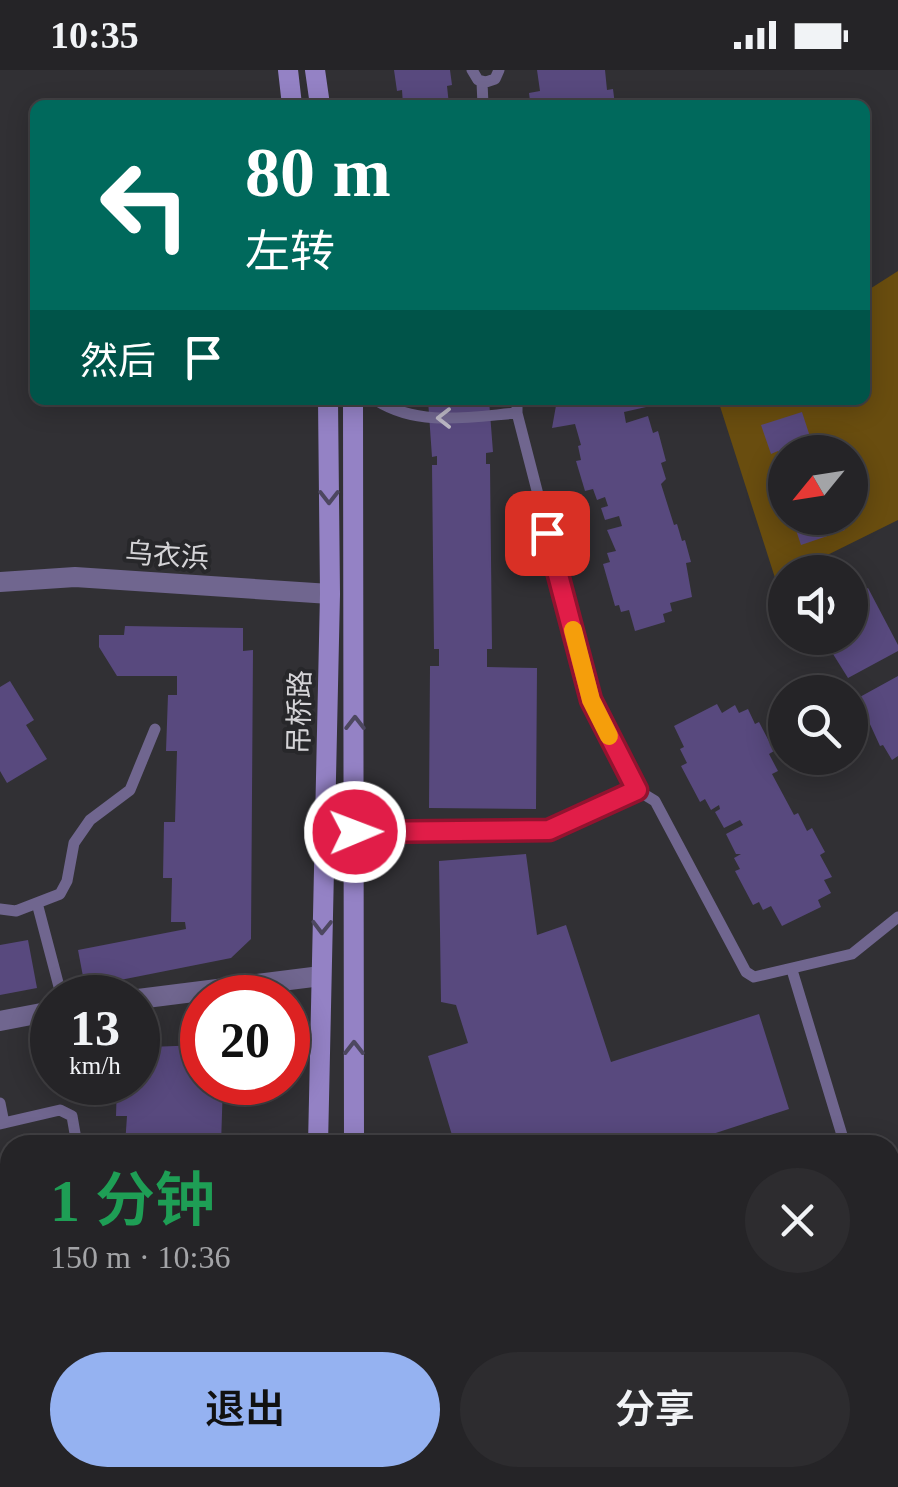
<!DOCTYPE html>
<html lang="zh">
<meta charset="utf-8">
<style>
body{margin:0;font-family:"Times New Roman","Noto Sans SC",serif;background:#2d2c2f;color:#f1f3f6;height:100vh;display:flex;flex-direction:column;font-size:38px;white-space:nowrap}
*{box-sizing:border-box;margin:0}
p{font-size:32px;color:#a3a4a7}
.icon{flex:none;width:55px;height:55px;fill:none;stroke:currentColor;stroke-width:2;stroke-linecap:round;stroke-linejoin:round}
.map{position:relative;flex:1;overflow:hidden}
.details{position:absolute;left:0px;top:1065px;width:900px;height:352px;display:flex;flex-direction:column;background:#252427;border-radius:30px 30px 0 0;box-shadow:0 5px 25px #0003,0 0 0 2px #424144}
.details>*{flex:none}
.guide{position:absolute;left:30px;top:30px;width:840px;height:305px;border-radius:15px;box-shadow:0 5px 25px #0003,0 0 0 2px #424144;background:#00695c;color:#fff;overflow:hidden}
.needle{width:65px;rotate:240deg}
.tools{position:absolute;left:768px;top:365px;display:grid;gap:20px}
.tools a{display:grid;place-items:center;width:100px;height:100px;border-radius:50%;background:#252427;box-shadow:0 5px 25px #0003,0 0 0 2px #424144;font-size:50px}
.speed{position:absolute;left:30px;top:905px;display:flex;gap:20px;font-size:50px;font-weight:700;text-align:center}
.speed>*{display:grid;place-content:center;width:130px;height:130px;border-radius:50%;background:#252427;box-shadow:0 5px 25px #0003,0 0 0 2px #424144;line-height:1}
.speed small{font-size:25px;font-weight:400}
.speed .limit{border:15px solid #d22;background:#fff;color:#111}
.pin{position:absolute;display:grid;place-items:center;width:85px;height:85px;color:#fff;margin:-42px;border-radius:20px;box-shadow:0 5px 15px #0006}
.me{position:absolute;width:110px;margin:-55px;rotate:89deg;stroke-linejoin:round;filter:drop-shadow(0 0 8px #0008)}
.turn{display:flex;align-items:center;gap:35px;height:210px;padding:0 50px;font-size:45px}
.turn .icon{width:130px;height:130px;stroke-width:2.5}
.turn b{display:block;font-size:70px;line-height:85px}
.then{display:flex;align-items:center;height:95px;padding:0 50px;background:#0003;gap:20px;font-size:38px}
.round{display:grid;place-items:center;flex:none;width:105px;height:105px;border-radius:52px;background:#2d2c2f}
.head{display:flex;align-items:center;justify-content:space-between;height:170px;padding:0 50px}
h1{font-size:60px;font-weight:600;line-height:75px;color:#1e9e55}
.button{display:flex;gap:20px;margin-top:auto;padding:20px 50px}
.button a{flex:1;height:115px;border-radius:60px;background:#95b2f1;color:#111;font-size:40px;font-weight:600;line-height:115px;text-align:center}
.button a+a{background:#2d2c2f;color:#f1f3f6}
.status{display:flex;justify-content:space-between;align-items:center;height:70px;padding:0 50px;background:#252427;direction:ltr}
.status svg{height:28px;fill:currentColor}
.map>svg:first-child{display:block}
.green{fill:#694d0f;fill-rule:evenodd}
.building{fill:#58497e}
.lines{fill:none;stroke-linecap:round;stroke-linejoin:round}
.lane{stroke:#70668f;stroke-width:11}
.street{stroke:#70668f;stroke-width:20}
.secondary{stroke:#9482c5;stroke-width:20}
.oneway{stroke:#bcb8c5}
.oneway2{stroke:#4d4760}
.route-casing{stroke:#92132f;stroke-width:25}
.route{stroke:#e11d48;stroke-width:18}
.slow{stroke:#f59e0b;stroke-width:18}
.labels{text-anchor:middle;stroke-width:8;stroke-linejoin:round;paint-order:stroke}
.street-label{font-size:28px;fill:#d5d4d7;stroke:#27272a}
</style>
<div class="status"><b>10:35</b><svg viewBox="0 0 49 12"><path d="M0 12V9h3v3zM5 12V6h3v6zM10 12V3h3v9zM15 12V0h3v12zM26 1h20v11H26zM47 4h2v5h-2z"/></svg></div>
<div class="map">
<svg width="898" height="1417" viewBox="0 0 898 1417">
<rect width="100%" height="100%" fill="#313034"/>
<!-- green -->
<path class="green" d="M898 201V450L793 502H785V506L776 511 718 330H865V222ZM785 382H850V448H785Z"/>
<!-- building -->
<path class="building" d="M394 0H450L452 15 447 16 449 35H403L402 20 397 21Z
M537 0H605L607 20 613 19 615 35H518L530 31 529 23 540 21Z
M428 330H489L493 382 486 383V394H490L492 579H487V597L537 598 536 739 429 738 430 596H439V579H434L432 395H437V386L432 387Z
M557 330H655V335L624 342 626 353 648 346 653 363 658 361 666 391 661 393 666 409 661 414 674 455 677 454 682 471 685 470 691 492 686 493 692 527 670 533 672 541 663 544 665 552 635 561 629 540 621 542 619 535 615 536 603 494 610 492 607 483 616 481 607 460 622 456 619 446 605 450 601 438 608 436 605 427 597 430 593 419 585 421 576 391 581 390 578 376 581 375 575 354 552 358Z
M802 342 815 382H785L784 401 778 381 771 384 761 355Z
M792 448H841L845 460 801 475Z
M868 518 898 575V581L848 608 823 568H850V527Z
M125 556 243 558V581L253 580 251 869 231 888 85 917 78 880 186 859 185 852H171L172 808H163L164 752H175L177 681H166L168 625H177V606H117L99 577V565H124Z
M898 606V686L892 690 883 675 880 676 858 628Z
M10 611 34 650 26 655 47 689 7 713 0 701V617Z
M717 634 722 643 735 635 739 643 748 639 755 654 759 652 774 681 769 684 778 701 772 704 794 745 798 743 807 761 812 758 825 782 820 785 832 807 824 810 831 823 818 830 821 837 782 856 771 836 763 840 759 832 753 835 735 801 740 799 734 788 741 784H736L726 764 743 755 740 750 724 758 715 742 720 739 719 735 711 740 705 729 700 732 681 696 687 693 680 679 684 677 674 656Z
M526 784 537 865 566 855 611 992 759 944 789 1039 679 1075H455L428 986 468 973 456 935 441 932 439 791Z
M28 870 37 918 0 925V875Z
M138 967 150 968 149 977 202 975V1012H223L221 1075H125L127 1046H116L117 1013 138 1012Z
M10 1228V1298L0 1300V1231Z
M898 1295V1332L892 1333 898 1344V1390L890 1395V1298Z
M446 1408H579L584 1417H441Z
M655 1408H723L728 1417H660Z
M750 1408H821L826 1417H756Z"/>
<g class="lines">
<!-- lane -->
<path class="lane" d="M472 0 478 10 486 12 495 9 499 0
M482 12 483 35
M376 330C418 357 469 347 517 343
M517 330V343L591 630 637 720
M355 761 549 760 637 720 655 731 746 902 754 907 852 884 898 847
M37 833 62 928
M0 839 16 841 60 824 67 811 74 773 90 750 130 720 155 659
M792 900 845 1075
M0 1033 4 1053
M0 1054 60 1040 72 1046 77 1075
M0 1212 10 1209
M615 1408 620 1417"/>
<!-- street -->
<path class="street" d="M0 512 75 507 330 524
M138 929 321 906
M0 951 52 941"/>
<!-- secondary -->
<path class="secondary" d="M288 0 292 35
M315 0 320 35
M353 330 354 1075
M318 1075 330 524 328 330
M890 1127 898 1125
M890 1149 898 1146
M0 1385 10 1383
M292 1408V1417
M331 1417V1408"/>
</g>
<!-- one-way arrows -->
<defs><path id="oneway-chevron" d="M-2-3.5L2.5 0L-2 3.5" fill="none" stroke-width="1.6" stroke-linecap="round" stroke-linejoin="round" transform="scale(2.5)"/></defs>
<use class="oneway" href="#oneway-chevron" transform="translate(444 348) rotate(180)"/>
<g class="oneway2">
<use href="#oneway-chevron" transform="translate(329 427) rotate(90)"/>
<use href="#oneway-chevron" transform="translate(355 653) rotate(-90)"/>
<use href="#oneway-chevron" transform="translate(322 857) rotate(91)"/>
<use href="#oneway-chevron" transform="translate(354 978) rotate(-90)"/>
</g>
<g class="lines">
<!-- route casing -->
<g class="route-casing">
<path id="route" d="M355 762 549 760 637 720 591 630 547 463"/>
</g>
<!-- route -->
<use href="#route" class="route"/>
<!-- slow -->
<path class="slow" d="M573 560 591 630 609 666"/>
</g>
<g class="labels">
<!-- street labels -->
<g class="street-label">
<text transform="translate(167 485) rotate(4)" y="10">乌衣浜</text>
<text transform="translate(299 642) rotate(-89)" y="10">吊桥路</text>
</g>
</g>
</svg>
<div class="tools">
<a><svg class="needle" viewBox="-14 -14 28 28"><path d="M0-13l5 13h-10z" fill="#e53935"/><path d="M0 13l5-13h-10z" fill="#a3a4a7"/></svg></a>
<a><svg class="icon" aria-label="sound" viewBox="0 0 24 24"><path d="M4 9h4l5-4v14l-5-4H4zM17 9q2 3 0 6"/></svg></a>
<a><svg class="icon" aria-label="search" viewBox="0 0 24 24"><circle cx="10" cy="10" r="6"/><path d="M15 15l6 6"/></svg></a>
</div>
<div class="speed"><div>13<small>km/h</small></div><div class="limit">20</div></div>
<div class="pin" style="left:547px;top:463px;background:#d93025"><svg class="icon" aria-label="arrive" viewBox="0 0 24 24"><path d="M6 21V4h12l-3 4 3 4H6"/></svg></div>
<svg class="me" style="left:355px;top:762px" viewBox="-20 -20 40 40"><circle r="17" fill="#e11d48" stroke="#fff" stroke-width="3"/><path d="M0-11L8 9 0 5-8 9z" fill="#fff"/></svg>
<div class="guide">
<div class="turn"><svg class="icon" aria-label="left" viewBox="0 0 24 24"><path d="M17 20v-9H6M10 6l-5 5 5 5"/></svg><div><b>80 m</b>左转</div></div>
<div class="then">然后<svg class="icon" aria-label="arrive" viewBox="0 0 24 24"><path d="M6 21V4h12l-3 4 3 4H6"/></svg></div>
</div>
<section class="details">
<div class="head"><div><h1>1 分钟</h1><p>150 m · 10:36</p></div><a class="round"><svg class="icon" aria-label="close" viewBox="0 0 24 24"><path d="M6 6l12 12M18 6L6 18"/></svg></a></div>
<div class="button"><a>退出</a><a>分享</a></div>
</section>
</div>
